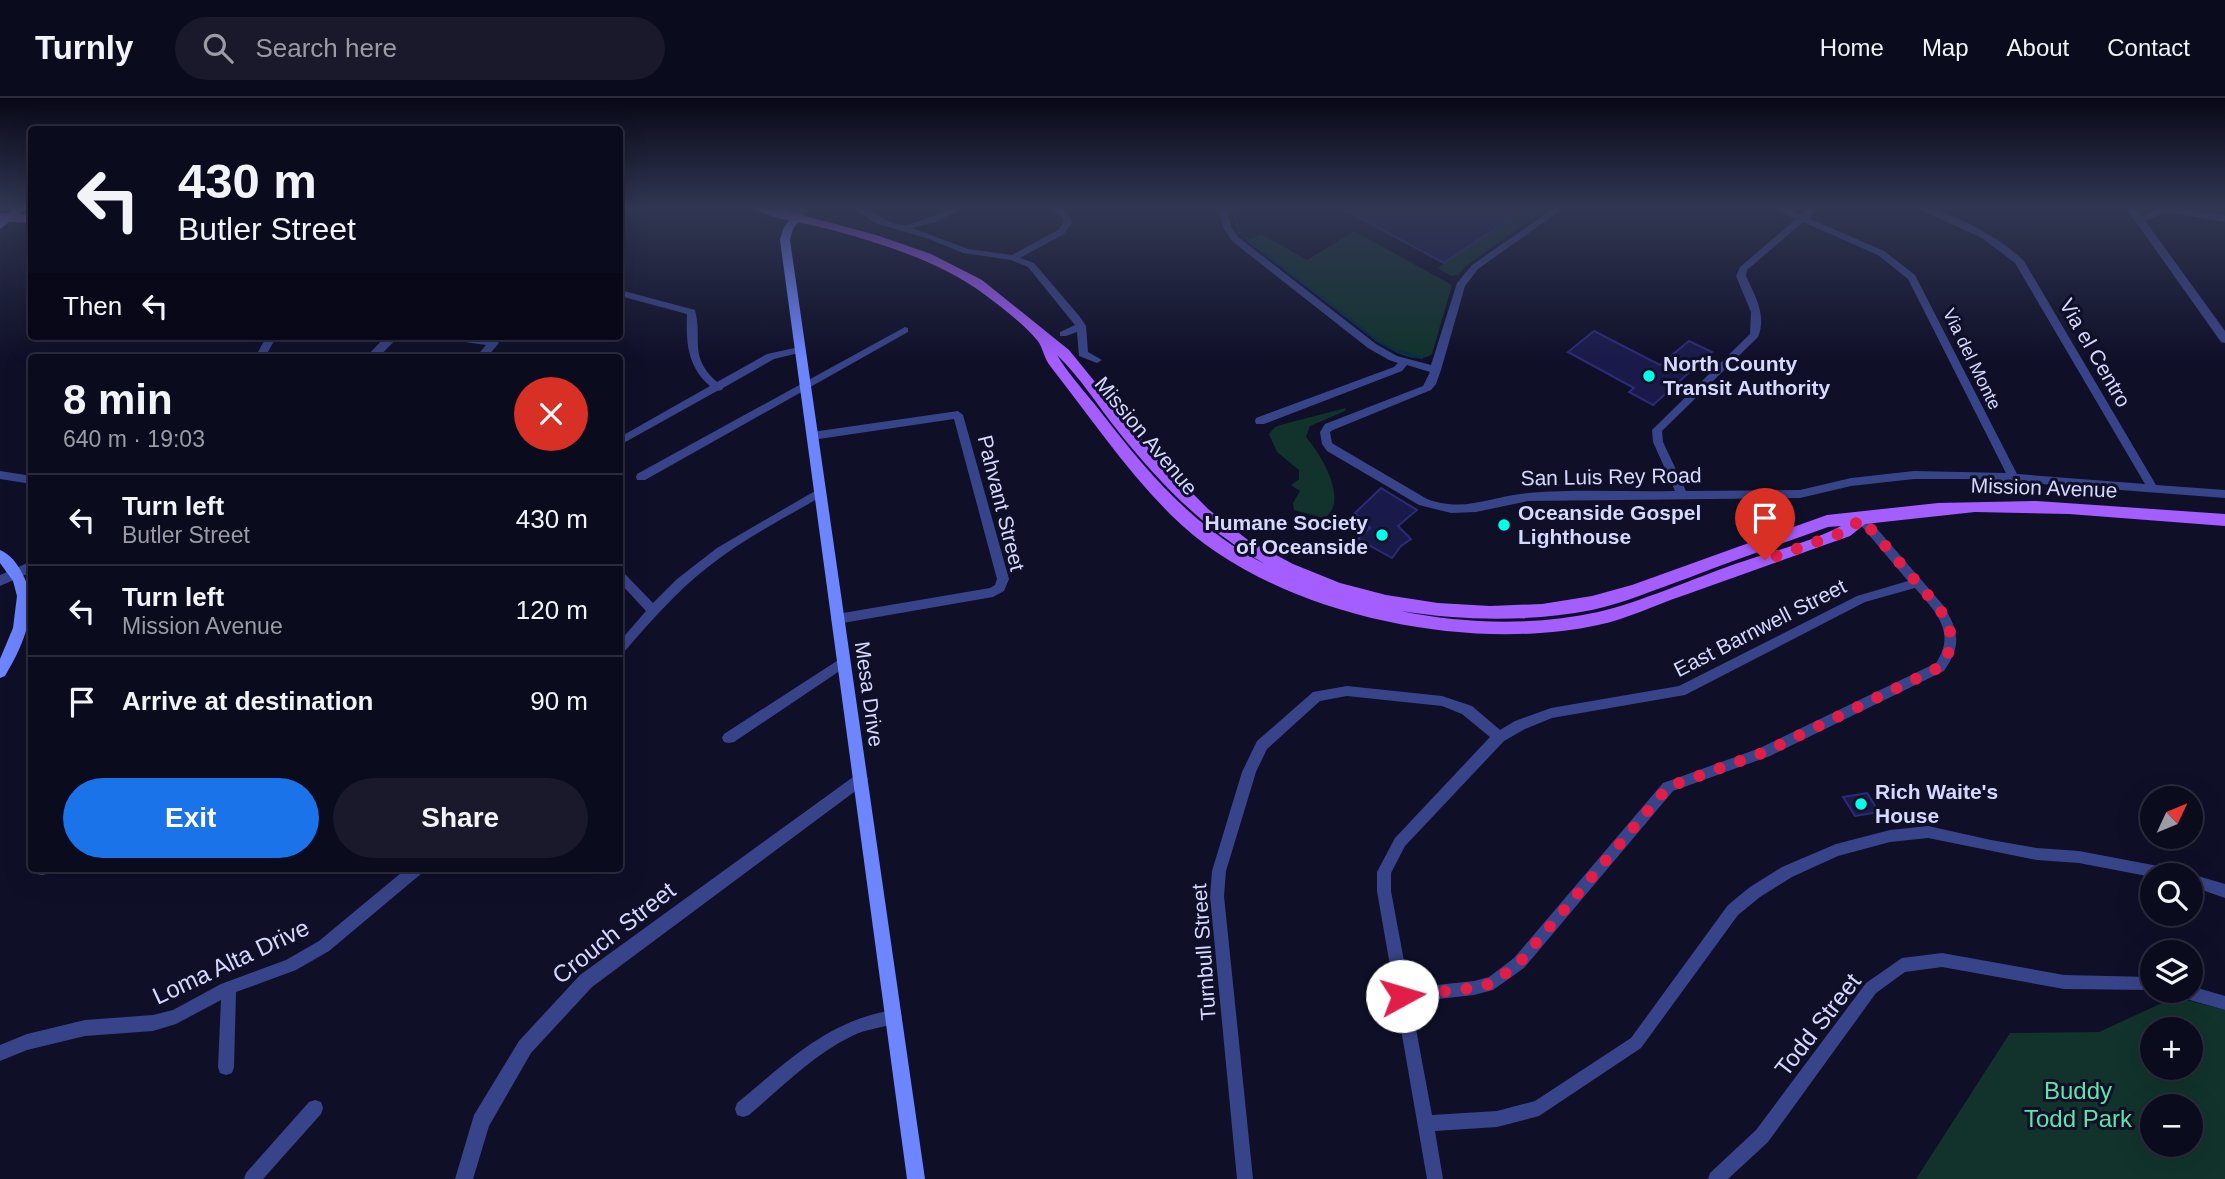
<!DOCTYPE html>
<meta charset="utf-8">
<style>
body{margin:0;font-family:Helvetica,sans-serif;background:#19192b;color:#f1f3f6;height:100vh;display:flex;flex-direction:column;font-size:26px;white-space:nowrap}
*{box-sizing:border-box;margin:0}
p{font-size:23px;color:#9a9ba4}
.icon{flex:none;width:38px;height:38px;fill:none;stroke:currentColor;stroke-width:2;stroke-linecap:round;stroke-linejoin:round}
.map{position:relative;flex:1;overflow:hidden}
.panel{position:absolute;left:28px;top:256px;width:595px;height:518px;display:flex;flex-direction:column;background:#0b0b1e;border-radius:7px;box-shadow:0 7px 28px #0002,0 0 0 2px #2b2b3c}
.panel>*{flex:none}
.guide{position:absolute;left:28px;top:28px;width:595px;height:214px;border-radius:7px;box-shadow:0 7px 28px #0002,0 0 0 2px #2b2b3c;background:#0b0b1e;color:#f1f3f6;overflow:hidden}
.needle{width:46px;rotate:46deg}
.tools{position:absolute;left:2140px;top:688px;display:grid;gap:14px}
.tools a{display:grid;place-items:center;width:63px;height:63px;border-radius:50%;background:#0b0b1e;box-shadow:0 7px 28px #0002,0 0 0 2px #2b2b3c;font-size:35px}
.pin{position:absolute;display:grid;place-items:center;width:60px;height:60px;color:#fff;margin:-72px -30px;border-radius:50% 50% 50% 0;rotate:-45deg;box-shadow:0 0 7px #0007}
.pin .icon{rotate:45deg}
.me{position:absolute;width:77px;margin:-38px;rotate:84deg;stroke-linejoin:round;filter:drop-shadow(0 0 5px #0008)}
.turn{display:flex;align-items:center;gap:24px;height:147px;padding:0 35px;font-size:32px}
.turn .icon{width:91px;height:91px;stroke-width:2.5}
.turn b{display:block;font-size:49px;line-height:60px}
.then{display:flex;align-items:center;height:66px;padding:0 35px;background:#0003;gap:14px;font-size:26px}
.round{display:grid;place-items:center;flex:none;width:74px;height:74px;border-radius:37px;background:#19192b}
.head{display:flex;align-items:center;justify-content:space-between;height:119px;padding:0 35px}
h1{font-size:42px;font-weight:800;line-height:52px}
.button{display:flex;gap:14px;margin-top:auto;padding:14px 35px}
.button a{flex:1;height:80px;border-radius:42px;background:#1a73e8;color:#fff;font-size:28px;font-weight:800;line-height:80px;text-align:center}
.button a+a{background:#19192b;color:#f1f3f6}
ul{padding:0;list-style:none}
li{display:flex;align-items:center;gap:21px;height:91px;padding:0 35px;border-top:2px solid #2b2b3c}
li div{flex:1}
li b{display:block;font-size:26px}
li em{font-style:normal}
header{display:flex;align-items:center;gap:42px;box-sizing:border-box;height:98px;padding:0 35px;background:#0b0b1e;border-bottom:2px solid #2b2b3c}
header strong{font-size:33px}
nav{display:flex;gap:38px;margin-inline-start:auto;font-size:24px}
.search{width:490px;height:63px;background:#19192b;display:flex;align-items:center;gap:18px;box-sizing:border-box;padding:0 24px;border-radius:38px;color:#9a9ba4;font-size:26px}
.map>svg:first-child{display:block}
.green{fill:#11332b;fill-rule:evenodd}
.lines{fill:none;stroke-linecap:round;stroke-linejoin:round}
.stream{stroke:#082c48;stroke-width:2.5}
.building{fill:#1a1a4a;stroke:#2b2b77;stroke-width:2}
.minor{fill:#384489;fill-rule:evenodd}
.tertiary{fill:#384489;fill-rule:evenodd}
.secondary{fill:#6d85ff;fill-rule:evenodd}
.primary{fill:#a45dff;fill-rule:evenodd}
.route{stroke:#e11d48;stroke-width:12;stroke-dasharray:0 21.6}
.poi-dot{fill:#02ffe8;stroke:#0f0f28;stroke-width:2.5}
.labels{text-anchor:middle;stroke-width:6;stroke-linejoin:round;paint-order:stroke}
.far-street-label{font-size:18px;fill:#d6d9ff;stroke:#0f0f28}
.street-label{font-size:21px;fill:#d6d9ff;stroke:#0f0f28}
.poi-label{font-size:21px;font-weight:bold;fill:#d6d9ff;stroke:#0f0f28;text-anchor:start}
.near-street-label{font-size:24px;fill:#d6d9ff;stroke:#0f0f28}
.near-park-label{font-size:24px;fill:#5ce5a9;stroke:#0f0f28}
</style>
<header>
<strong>Turnly</strong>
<div class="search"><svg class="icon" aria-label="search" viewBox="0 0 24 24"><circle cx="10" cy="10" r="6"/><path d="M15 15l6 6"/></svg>Search here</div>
<nav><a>Home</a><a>Map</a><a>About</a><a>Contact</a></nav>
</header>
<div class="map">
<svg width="2225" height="1081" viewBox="0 0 2225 1081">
<rect width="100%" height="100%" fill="#0f0f28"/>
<!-- green -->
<path class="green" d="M1527 110H1547L1467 167 1458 177 1451 178 1438 170Z
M1354 133 1452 187 1432 256C1416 268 1391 252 1376 243L1247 143 1261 136 1307 162Z
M1346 310 1345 313 1310 328 1306 339C1321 356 1350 404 1324 420L1294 412 1293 405 1300 393 1291 387 1299 381V372L1277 354 1269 336 1275 329 1284 326Z
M2175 899 2225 912V1081H1916L2010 935 2099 934ZM2152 931H2191V970H2152ZM2152 1008H2191V1046H2152Z"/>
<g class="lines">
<!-- stream -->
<path class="stream" d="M1232 110 1240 134
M1246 140 1284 170
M1289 174 1377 242 1393 251 1422 260"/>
</g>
<!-- building -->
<path class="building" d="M1341 110H1526L1444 165Z
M1594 233 1660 267 1689 243 1712 254 1653 307 1629 294 1634 290 1568 254Z
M1381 390 1417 412 1398 428 1411 441 1401 448 1392 460 1358 441 1370 430 1355 415Z
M1867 695 1879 714 1855 718 1843 699Z"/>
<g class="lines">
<!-- minor -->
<path class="minor" d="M801 110H810L799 122H793L792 120Z
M853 110C854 110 863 110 864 110 878 115 889 128 905 127 925 124 943 110 963 110L936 124 912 130 968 151 1012 157 1058 132 1063 125V120L1050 110C1061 110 1070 113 1072 125L1064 136 1020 160 1034 165 1080 219 1086 228 1088 254 1102 262 1097 265 1079 258 1077 234 1066 238H1060V234L1075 227 1028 169 1011 162 963 155 929 141 875 125Z
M1219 110H1227L1231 129 1238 139 1376 246 1397 258 1431 267 1457 185 1472 167 1554 110H1564L1478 171 1465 188 1441 272 1436 286 1431 292 1333 332 1330 334 1332 345 1335 347 1427 401C1465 415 1491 398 1528 395 1577 391 1626 394 1675 393L1653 344 1652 332 1750 236 1751 214 1736 178 1740 169 1796 121 1774 110H1786L1801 117 1808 110H1818L1808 120 1884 153 1915 177 2017 376 2145 386 2015 165 1982 140 1917 110C1947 110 2003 141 2024 163L2156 387 2225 392V400L1976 381H1914L1851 388 1800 400 1528 403 1476 414 1451 415 1419 407 1327 353 1322 346 1320 334 1325 326 1423 288 1430 274 1407 267 1402 273 1264 326H1256L1255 323 1256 320 1394 269 1398 265 1389 262 1368 250 1232 143 1223 129ZM1803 124 1878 157 1908 181 2006 375 1914 373 1851 380 1800 392 1686 393 1663 344 1662 333 1758 239C1767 217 1755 198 1746 178L1747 172Z
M2158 110H2176L2225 118V124L2165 114 2141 125 2134 123Z
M620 192 695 212C703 242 688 258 717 284L767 256 799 249 804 252 803 254 774 261 723 290 722 292 717 293 620 347V339L710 288C687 268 686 244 687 216L620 198Z
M905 229 908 230V234L645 382H637L636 379 637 376Z
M267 238H277L265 259H255Z
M438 238C456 238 484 235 499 245L487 259H476L486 247 443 241Z
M958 313 963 317 1009 481 1004 493 993 499 837 526 833 524 831 521 833 518 837 516 990 490 995 487 997 481 954 321 812 342 807 338 812 334Z
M0 373 32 378V386L0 381Z
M820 390 824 391 826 394 824 397C785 420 744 440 708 469 676 494 650 524 624 554L620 556V543L646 513 620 485V474L624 475 653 505 677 481 717 450Z
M1862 417 1866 418 1943 507C1959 533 1962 547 1944 573L1770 658 1673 693 1524 870 1493 892 1474 897 1411 904 1432 1017 1497 1013 1535 1003 1631 940 1728 807 1750 789 1782 769 1836 746 1890 732 1928 728 1991 742 2037 750 2079 753 2174 771 2179 772 2181 777H2152V779L2079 765 2037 762 1928 740 1890 744 1838 758 1792 779 1760 799 1738 817 1641 950 1539 1018 1497 1029 1435 1033 1443 1081H1427L1377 793V774L1395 740 1490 639 1462 616 1442 608 1347 598 1320 603 1267 651 1256 674 1226 773 1224 798 1253 1081H1237L1210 798 1212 773 1242 674 1257 643 1313 594 1347 588 1442 598 1472 608 1500 632 1515 623 1551 610 1679 588 1857 498 1908 483 1858 424 1856 421ZM1915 490C1935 513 1957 534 1936 565L1760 650 1663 685 1514 860 1489 879 1474 883 1409 890 1391 793V775L1405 748 1504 643 1525 631 1552 620 1685 597 1865 504Z
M843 559 847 560 849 564 847 568 734 644 729 645 724 644 722 640 724 636Z
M35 770H53L51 775 42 777 37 776Z
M407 770H424L422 775 329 853 296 872 236 894 234 969 232 975 226 977 220 975 218 969 221 902 176 926 153 933 85 938 27 952 0 963V947L27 936 85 922 153 917 173 912 221 886 286 862 319 843Z
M2191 776 2225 786V800L2191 788V777H2187Z
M1942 855 2064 877 2152 879 2154 892 2064 891 1942 869 1905 874 1876 895 1768 1044 1728 1081H1708L1710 1075 1756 1032 1866 885 1902 860Z
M2191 888 2225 898V912L2179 899 2174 897 2172 892H2191Z
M894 912 899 914 902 919 899 924C884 930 868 930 852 938 813 957 782 989 749 1017L743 1019 737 1017 735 1011 737 1005C787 964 828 922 894 912Z
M315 1002 321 1004 323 1010 321 1016 263 1081H244L246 1075 309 1004Z"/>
<!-- tertiary -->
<path class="tertiary" d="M2126 110H2136L2225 233V245L2221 244Z
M386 238H399L379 259H366Z
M32 463V474L0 488V477Z
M860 674 865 676 868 681 865 686 592 889 531 955 489 1028 473 1081H455L474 1017 519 943 580 877Z"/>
<!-- secondary -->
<path class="secondary" d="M15 110H27L0 131V123Z
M796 117 801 120 793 131 790 142 925 1081H907L780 142 783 131 792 118Z
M0 452C10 456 17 465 22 475 41 509 23 548 5 578L0 580V561L13 530 17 498 13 483 0 465Z"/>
<!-- primary -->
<path class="primary" d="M754 110H776L876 137 931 156 982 182 1069 252 1152 354 1208 411 1248 442 1293 466 1340 485 1386 497 1438 505 1490 508 1542 506 1592 498 1632 487 1827 417 1938 405 2037 403 2225 416V428L2069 416 1975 414 1865 426 1850 438C1794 458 1738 478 1682 498 1655 507 1627 521 1598 527 1465 556 1270 516 1171 417 1126 372 1090 319 1051 269 1044 261 1043 249 1037 242 1023 225 1001 209 984 196 936 161 877 144 820 129 800 124 771 121 754 110ZM1057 257C1080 279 1098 308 1118 333 1160 386 1205 432 1265 466 1195 431 1147 374 1100 313 1086 295 1069 277 1057 257ZM1841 428C1809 445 1769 454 1735 466 1692 481 1641 504 1598 514 1535 528 1464 526 1401 513 1465 523 1528 524 1592 512 1625 505 1656 491 1688 480 1734 462 1781 446 1828 429Z
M0 115 32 117V125L0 123Z"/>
</g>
<!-- sky -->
<linearGradient id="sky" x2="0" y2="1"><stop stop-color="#080816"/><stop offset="0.42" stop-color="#313753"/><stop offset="1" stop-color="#313753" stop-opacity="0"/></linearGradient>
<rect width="2225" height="262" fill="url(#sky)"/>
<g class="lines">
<!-- route -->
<path class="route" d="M1402 898 1474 890 1493 885 1519 865 1668 689 1765 654 1940 569C1956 548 1953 532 1939 510L1862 421 1844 434 1765 462"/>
</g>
<!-- markers -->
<g class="poi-dot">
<circle cx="1649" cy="278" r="7"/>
<circle cx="1504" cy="427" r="7"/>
<circle cx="1382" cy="437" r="7"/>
<circle cx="1861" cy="706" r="7"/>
</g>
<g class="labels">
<!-- far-street labels -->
<g class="far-street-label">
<text transform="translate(1972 261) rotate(64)" y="6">Via del Monte</text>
</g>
<!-- street labels -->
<g class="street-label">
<text transform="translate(2095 255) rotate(60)" y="7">Via el Centro</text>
<text transform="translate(1146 338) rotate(50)" y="7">Mission Avenue</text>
<text transform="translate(1611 379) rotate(-1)" y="7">San Luis Rey Road</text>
<text transform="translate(2044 390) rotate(2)" y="7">Mission Avenue</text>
<text transform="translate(1001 405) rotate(76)" y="7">Pahvant Street</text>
<text transform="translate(1760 530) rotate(-27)" y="7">East Barnwell Street</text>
<text transform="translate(869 596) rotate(82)" y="7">Mesa Drive</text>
<text transform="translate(1204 854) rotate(-94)" y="7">Turnbull Street</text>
</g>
<!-- poi labels -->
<g class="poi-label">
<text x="1663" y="273">North County<tspan x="1663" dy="24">Transit Authority</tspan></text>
<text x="1518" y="422">Oceanside Gospel<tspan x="1518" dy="24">Lighthouse</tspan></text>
<text x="1368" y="432" text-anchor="end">Humane Society<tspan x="1368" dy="24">of Oceanside</tspan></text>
<text x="1875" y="701">Rich Waite's<tspan x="1875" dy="24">House</tspan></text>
</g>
<!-- near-street labels -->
<g class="near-street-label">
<text transform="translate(614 835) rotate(-38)" y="8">Crouch Street</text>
<text transform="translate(231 864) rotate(-25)" y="8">Loma Alta Drive</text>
<text transform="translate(1818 927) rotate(-52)" y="8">Todd Street</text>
</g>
<!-- near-park labels -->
<g class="near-park-label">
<text x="2078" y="1001">Buddy<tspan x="2078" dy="28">Todd Park</tspan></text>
</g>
</g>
</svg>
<div class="tools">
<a><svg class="needle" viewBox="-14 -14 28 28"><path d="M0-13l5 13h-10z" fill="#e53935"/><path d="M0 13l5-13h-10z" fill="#9a9ba4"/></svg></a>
<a><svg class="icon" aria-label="search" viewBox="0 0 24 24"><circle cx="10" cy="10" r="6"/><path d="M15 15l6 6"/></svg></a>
<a><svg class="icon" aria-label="layers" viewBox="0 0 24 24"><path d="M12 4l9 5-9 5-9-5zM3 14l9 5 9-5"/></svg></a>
<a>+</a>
<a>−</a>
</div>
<div class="pin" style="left:1765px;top:462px;background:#d93025"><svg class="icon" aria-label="arrive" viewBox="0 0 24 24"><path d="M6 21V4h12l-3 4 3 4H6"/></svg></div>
<svg class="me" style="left:1402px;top:898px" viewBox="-20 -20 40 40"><circle r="19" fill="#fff"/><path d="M0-13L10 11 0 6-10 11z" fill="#e11d48"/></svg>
<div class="guide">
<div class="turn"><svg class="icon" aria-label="left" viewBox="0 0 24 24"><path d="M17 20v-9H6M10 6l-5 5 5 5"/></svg><div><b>430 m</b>Butler Street</div></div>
<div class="then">Then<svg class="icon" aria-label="left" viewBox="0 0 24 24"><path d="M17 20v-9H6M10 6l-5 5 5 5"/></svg></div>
</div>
<section class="panel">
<div class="head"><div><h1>8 min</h1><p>640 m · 19:03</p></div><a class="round" style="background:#d93025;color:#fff"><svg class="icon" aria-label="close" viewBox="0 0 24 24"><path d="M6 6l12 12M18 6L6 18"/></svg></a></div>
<ul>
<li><svg class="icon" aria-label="left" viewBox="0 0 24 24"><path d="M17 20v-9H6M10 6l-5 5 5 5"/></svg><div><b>Turn left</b><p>Butler Street</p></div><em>430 m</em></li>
<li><svg class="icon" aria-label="left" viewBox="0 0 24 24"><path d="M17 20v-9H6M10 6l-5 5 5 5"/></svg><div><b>Turn left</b><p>Mission Avenue</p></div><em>120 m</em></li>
<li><svg class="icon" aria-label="arrive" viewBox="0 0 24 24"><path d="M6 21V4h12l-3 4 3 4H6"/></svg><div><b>Arrive at destination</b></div><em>90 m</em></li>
</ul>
<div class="button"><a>Exit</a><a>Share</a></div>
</section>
</div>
